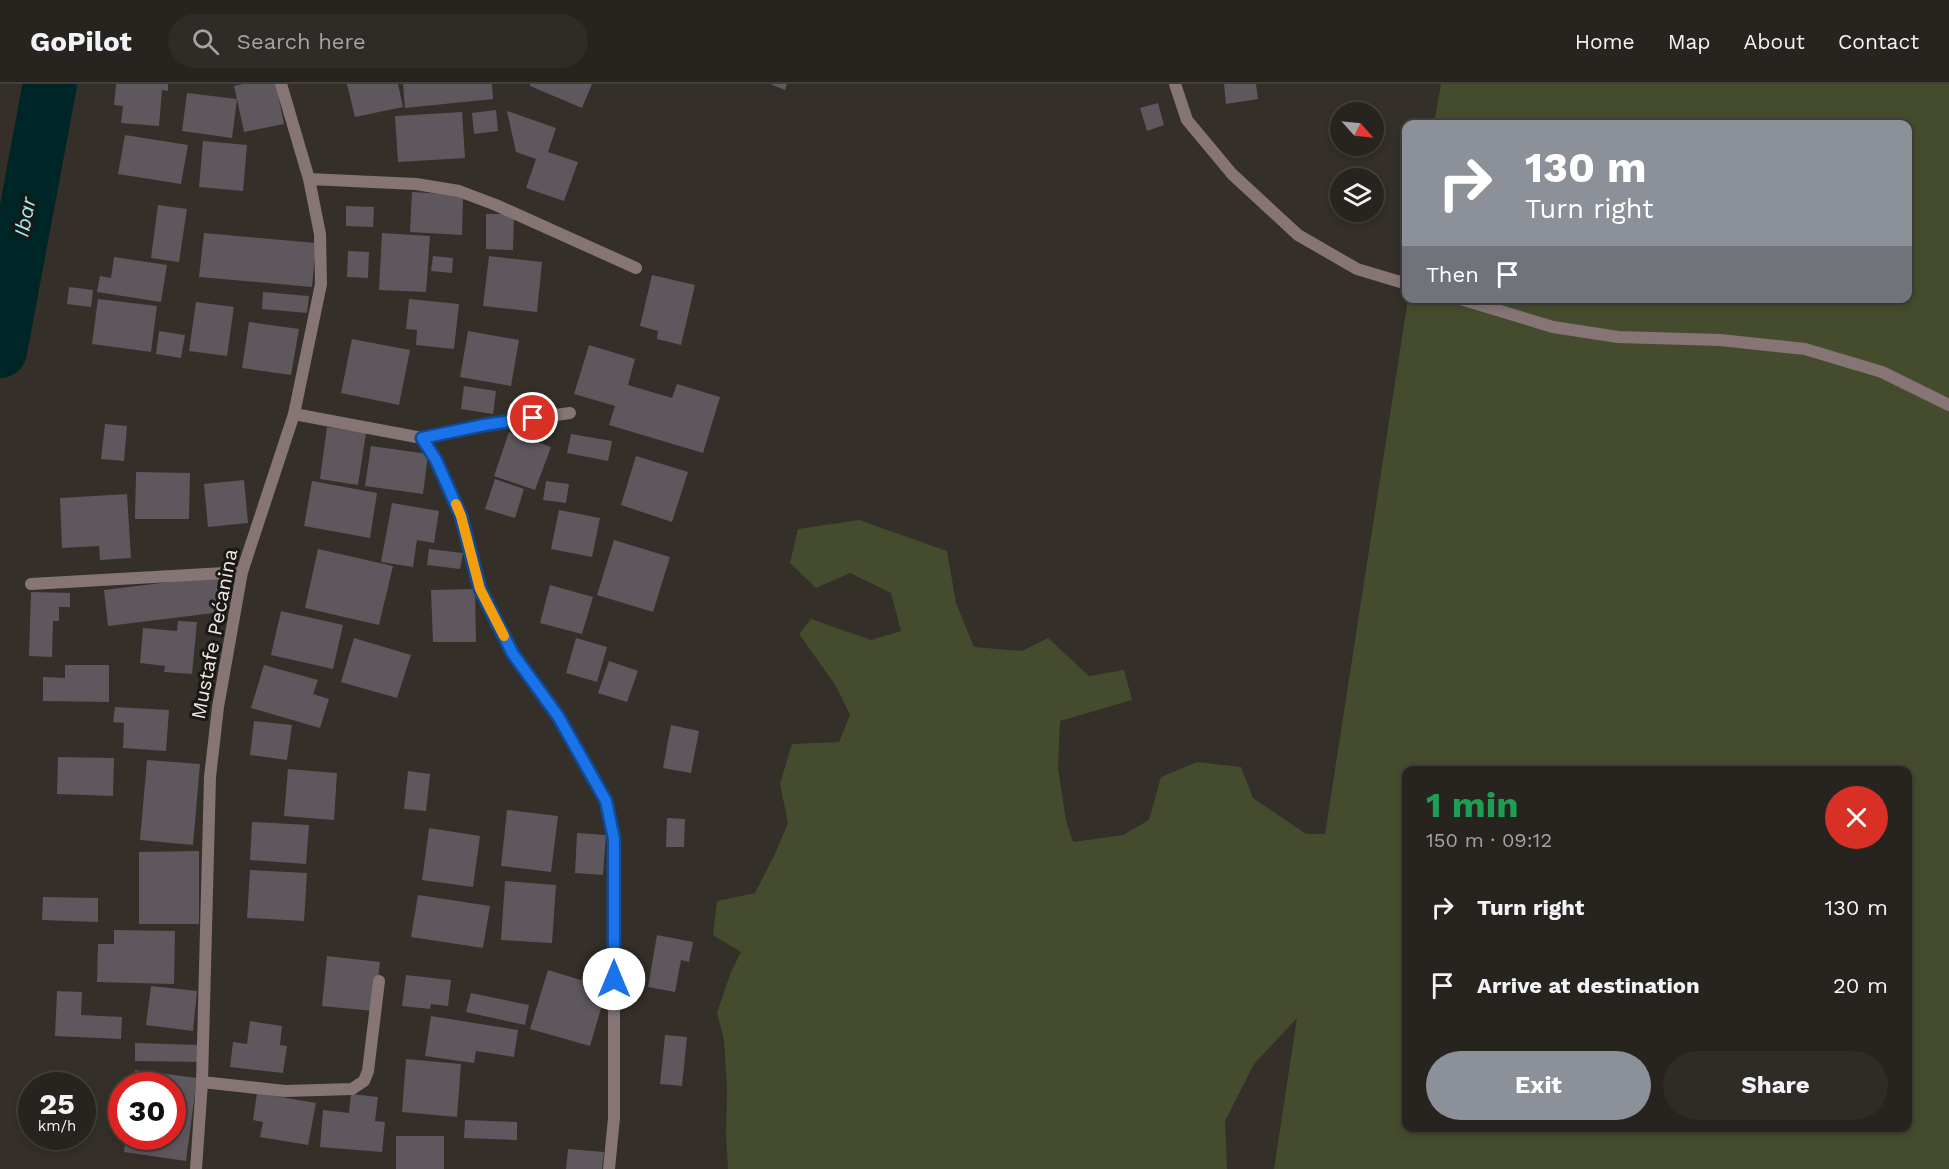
<!DOCTYPE html>
<meta charset="utf-8">
<style>
body{margin:0;font-family:"Work Sans",sans-serif;background:#2f2b27;color:#f1f3f6;height:100vh;display:flex;flex-direction:column;font-size:22px;white-space:nowrap}
*{box-sizing:border-box;margin:0}
p{font-size:20px;color:#a4a4a4}
.icon{flex:none;width:33px;height:33px;fill:none;stroke:currentColor;stroke-width:2;stroke-linecap:round;stroke-linejoin:round}
.map{position:relative;flex:1;overflow:hidden}
.drawer{position:absolute;left:1402px;top:682px;width:510px;height:366px;display:flex;flex-direction:column;background:#27231e;border-radius:12px;box-shadow:0 3px 9px #0003,0 0 0 2px #43403c}
.drawer>*{flex:none}
.guide{position:absolute;left:1402px;top:36px;width:510px;height:183px;border-radius:12px;box-shadow:0 3px 9px #0003,0 0 0 2px #43403c;background:#8c9099;color:#fff;overflow:hidden}
.needle{width:39px;rotate:117deg}
.controls{position:absolute;left:1330px;top:18px;display:grid;gap:12px}
.controls a{display:grid;place-items:center;width:54px;height:54px;border-radius:50%;background:#27231e;box-shadow:0 3px 9px #0003,0 0 0 2px #43403c;font-size:30px}
.speed{position:absolute;left:18px;top:988px;display:flex;gap:12px;font-size:30px;font-weight:700;text-align:center}
.speed>*{display:grid;place-content:center;width:78px;height:78px;border-radius:50%;background:#27231e;box-shadow:0 3px 9px #0003,0 0 0 2px #43403c;line-height:1}
.speed small{font-size:15px;font-weight:400}
.speed .limit{border:9px solid #d22;background:#fff;color:#111}
.pin{position:absolute;display:grid;place-items:center;width:51px;height:51px;color:#fff;margin:-26px;border:3px solid #fff;border-radius:50%;box-shadow:0 2px 6px #0007}
.me{position:absolute;width:66px;margin:-33px;rotate:0deg;stroke-linejoin:round;filter:drop-shadow(0 0 4px #0008)}
.turn{display:flex;align-items:center;gap:21px;height:126px;padding:0 24px;font-size:27px}
.turn .icon{width:78px;height:78px;stroke-width:2.5}
.turn b{display:block;font-size:42px;line-height:51px}
.then{display:flex;align-items:center;height:57px;padding:0 24px;background:#0003;gap:12px;font-size:22px}
.round{display:grid;place-items:center;flex:none;width:63px;height:63px;border-radius:32px;background:#2f2b27}
.summary{display:flex;align-items:center;justify-content:space-between;height:102px;padding:0 24px}
h1{font-size:36px;font-weight:700;line-height:45px;color:#1e9e55}
.action{display:flex;gap:12px;margin-top:auto;padding:12px 24px}
.action a{flex:1;height:69px;border-radius:36px;background:#8c9099;color:#fff;font-size:24px;font-weight:700;line-height:69px;text-align:center}
.action a+a{background:#2f2b27;color:#f1f3f6}
ul{padding:0;list-style:none}
li{display:flex;align-items:center;gap:18px;height:78px;padding:0 24px}
li div{flex:1}
li b{display:block;font-size:22px}
li em{font-style:normal}
header{display:flex;align-items:center;gap:36px;box-sizing:border-box;height:84px;padding:0 30px;background:#27231e;border-bottom:2px solid #43403c}
header strong{font-size:28px}
nav{display:flex;gap:33px;margin-inline-start:auto;font-size:21px}
.search{width:420px;height:54px;background:#2f2b27;display:flex;align-items:center;gap:15px;box-sizing:border-box;padding:0 21px;border-radius:33px;color:#a4a4a4;font-size:22px}
.map>svg:first-child{display:block}
.green{fill:#454c2d;fill-rule:evenodd}
.lines{fill:none;stroke-linecap:round;stroke-linejoin:round}
.river{stroke:#002526;stroke-width:54}
.building{fill:#5e575e}
.street{stroke:#877474;stroke-width:12}
.route-casing{stroke:#114b97;stroke-width:15}
.route{stroke:#1a73e8;stroke-width:10}
.slow{stroke:#f59e0b;stroke-width:10}
.labels{text-anchor:middle;stroke-width:6;stroke-linejoin:round;paint-order:stroke}
.street-label{font-size:20px;fill:#ebe8e3;stroke:#1a1714}
.water-label{font-size:21px;font-style:italic;fill:#9df1f3;stroke:#1a1714}
</style>
<header>
<strong>GoPilot</strong>
<div class="search"><svg class="icon" aria-label="search" viewBox="0 0 24 24"><circle cx="10" cy="10" r="6"/><path d="M15 15l6 6"/></svg>Search here</div>
<nav><a>Home</a><a>Map</a><a>About</a><a>Contact</a></nav>
</header>
<div class="map">
<svg width="1949" height="1085" viewBox="0 0 1949 1085">
<rect width="100%" height="100%" fill="#342f28"/>
<!-- green -->
<path class="green" d="M1441 0H1949V1085H1274L1297 934 1254 980 1225 1037 1227 1085H728L726 1052 727 1004 724 956 717 929 731 888 741 868 713 851 717 817 755 809 774 772 788 739 780 700 792 660 839 658 850 631 836 602 799 550 811 535 871 556 901 547 891 509 850 489 816 504 790 479 798 445 859 436 947 467 956 519 974 563 1022 567 1048 554 1089 592 1124 586 1132 616 1060 637 1058 684 1066 736 1073 758 1123 751 1149 736 1161 693 1197 678 1241 683 1253 714 1306 750H1325L1408 215 1908 214V40H1434ZM1407 687H1908V1044H1407Z"/>
<g class="lines">
<!-- river -->
<path class="river" d="M0 267 50 0"/>
</g>
<!-- building -->
<path class="building" d="M116 0H168V7L162 6 159 42 121 39 123 22 114 21Z
M243 0H276L284 40 244 48 237 15 232 54 182 47 187 9 237 15 234 2Z
M347 0H398L403 23 355 33Z
M403 0H492L493 15 405 24Z
M530 0H592L582 24 530 2Z
M770 0H787L785 6Z
M1224 0H1256L1258 15 1226 20Z
M1158 19 1164 41 1147 47 1140 24Z
M496 26 498 47 474 50 472 29Z
M507 27 556 44 548 68 578 78 564 117 526 104 536 75 516 68Z
M462 28 465 74 398 78 395 32Z
M125 51 188 61 181 100 118 90Z
M203 57 247 61 243 107 199 103Z
M412 108 463 111 462 151 410 148Z
M158 121 187 125 179 178 151 174Z
M346 122 374 123 373 143 346 142Z
M486 130H514L513 166 486 165Z
M204 149 316 159 312 203 199 193Z
M382 149 430 152 426 208 379 206Z
M348 167 369 168 368 194 347 193Z
M433 172 453 174 452 189 431 187Z
M489 172 542 178 537 228 483 222Z
M114 173 167 181 161 218 97 208 100 192 111 194Z
M652 191 695 201 681 261 657 255 658 247 640 242Z
M69 203 93 206 91 223 67 220Z
M263 208 309 212 307 229 262 225Z
M98 215 157 222 151 268 92 260Z
M409 215 459 220 454 265 416 261 417 246 406 245Z
M196 218 234 223 227 272 189 267Z
M249 238 299 245 291 291 242 284Z
M159 247 185 251 181 274 156 270Z
M468 247 519 256 511 302 460 293Z
M352 255 410 266 399 321 341 309Z
M589 261 635 275 628 301 672 314 677 300 720 313 703 369 609 341 615 322 574 310Z
M464 302 496 307 493 330 461 325Z
M105 340 127 342 124 377 101 375Z
M327 343 366 349 358 401 320 395Z
M509 348 551 363 535 406 494 392Z
M571 350 612 357 608 377 567 369Z
M371 362 428 370 423 410 365 402Z
M636 372 688 388 672 438 621 421Z
M136 388 190 389 189 435H135Z
M495 395 524 405 515 434 485 425Z
M244 396 248 439 208 443 204 400Z
M312 397 377 409 370 454 304 442Z
M546 397 569 400 566 419 543 416Z
M127 410 131 474 100 476 99 462 62 464 60 414Z
M392 419 439 427 434 459 417 456 413 483 381 478Z
M559 426 600 434 592 473 551 465Z
M614 456 670 473 653 528 597 511Z
M318 465 393 482 379 541 305 524Z
M429 465 463 469 460 485 427 481Z
M226 491 230 527 108 542 104 506Z
M550 501 593 513 582 550 540 539Z
M475 505 476 558H433L431 506Z
M31 508 70 509V523H59V537H53L52 573 29 572Z
M281 527 343 541 333 585 271 571Z
M178 537 197 538 192 590 164 588 165 582 140 579 143 544 177 547Z
M354 554 411 571 397 614 341 598Z
M576 554 607 563 597 598 566 589Z
M609 577 638 587 627 618 598 609Z
M65 581H109V618L43 617V593L65 594Z
M264 581 318 596 313 610 329 615 320 644 251 624Z
M115 623 169 626 166 667 123 664 124 639 113 638Z
M254 637 292 641 287 676 250 671Z
M671 641 699 647 691 689 663 684Z
M58 673 114 674 113 712 57 710Z
M147 676 200 680 193 761 140 756Z
M288 685 337 689 334 736 284 732Z
M408 687 430 690 426 727 404 725Z
M507 726 558 732 551 788 501 782Z
M667 734 685 735 684 763H666Z
M252 738 309 741 306 780 250 776Z
M429 744 480 752 473 803 422 796Z
M577 749 606 751 603 791 575 789Z
M199 767V840H139V768Z
M250 786 307 789 304 837 247 834Z
M505 797 556 801 552 859 501 856Z
M418 811 490 822 483 864 411 853Z
M43 813 98 814V838L42 836Z
M114 846 175 847 174 900 97 898 98 860H114Z
M657 851 693 858 689 878 681 876 675 908 648 903Z
M327 872 380 878 374 927 322 922Z
M548 886 607 904 590 962 530 945Z
M406 891 451 896 448 922 431 920 430 925 402 922Z
M151 902 197 907 193 947 146 941Z
M57 907 82 908 81 931 122 933 121 955 55 952Z
M471 909 529 921 525 941 466 928Z
M431 932 518 946 514 973 476 967 474 979 425 972Z
M250 937 282 942 280 961 287 962 283 989 230 983 233 958 247 960Z
M665 951 687 953 682 1002 660 1000Z
M135 959 201 961V978L135 977Z
M406 975 461 980 457 1033 402 1028Z
M135 986 197 994 186 1077 124 1068 126 1053H172V1002H133Z
M257 1009 316 1019 308 1061 260 1053 263 1038 253 1036Z
M351 1010 378 1013 375 1037 385 1038 382 1068 320 1063 323 1026 349 1029Z
M465 1036 517 1038V1056L464 1054Z
M396 1052H444V1085H396Z
M568 1065 604 1068 602 1085H566Z"/>
<g class="lines">
<!-- street -->
<path class="street" d="M1175 0 1187 36 1232 90 1298 151 1357 185 1407 200
M309 95 416 100 459 107 496 121 636 184
M1457 214 1553 243 1618 253 1720 256 1805 265 1882 288 1949 321
M294 330 422 354 436 376 461 432 480 505 513 570 558 631 606 717 614 755V1034L609 1085
M422 354 484 341 570 329
M31 500 242 488
M202 998 285 1007 352 1005 364 997 368 987 379 897
M196 1085 202 998 210 693 218 623 242 488 294 330 321 200 320 150 309 95 281 0"/>
</g>
<g class="lines">
<!-- route casing -->
<g class="route-casing">
<path id="route" d="M533 334 484 341 422 354 436 376 461 432 480 505 513 570 558 632 606 717 614 755V895"/>
</g>
<!-- route -->
<use href="#route" class="route"/>
<!-- slow -->
<path class="slow" d="M456 420 461 432 480 505 504 552"/>
</g>
<g class="labels">
<!-- street labels -->
<g class="street-label">
<text transform="translate(214 550) rotate(-79)" y="7">Mustafe Pećanina</text>
</g>
<!-- water labels -->
<g class="water-label">
<text transform="translate(25 133) rotate(-79)" y="7">Ibar</text>
</g>
</g>
</svg>
<div class="controls">
<a><svg class="needle" viewBox="-14 -14 28 28"><path d="M0-13l5 13h-10z" fill="#e53935"/><path d="M0 13l5-13h-10z" fill="#a4a4a4"/></svg></a>
<a><svg class="icon" aria-label="layers" viewBox="0 0 24 24"><path d="M12 4l9 5-9 5-9-5zM3 14l9 5 9-5"/></svg></a>
</div>
<div class="speed"><div>25<small>km/h</small></div><div class="limit">30</div></div>
<div class="pin" style="left:533px;top:334px;background:#d93025"><svg class="icon" aria-label="arrive" viewBox="0 0 24 24"><path d="M6 21V4h12l-3 4 3 4H6"/></svg></div>
<svg class="me" style="left:614px;top:895px" viewBox="-20 -20 40 40"><circle r="19" fill="#fff"/><path d="M0-13L10 11 0 6-10 11z" fill="#1a73e8"/></svg>
<div class="guide">
<div class="turn"><svg class="icon" aria-label="right" viewBox="0 0 24 24"><path d="M7 20v-9h11M14 6l5 5-5 5"/></svg><div><b>130 m</b>Turn right</div></div>
<div class="then">Then<svg class="icon" aria-label="arrive" viewBox="0 0 24 24"><path d="M6 21V4h12l-3 4 3 4H6"/></svg></div>
</div>
<section class="drawer">
<div class="summary"><div><h1>1 min</h1><p>150 m · 09:12</p></div><a class="round" style="background:#d93025;color:#fff"><svg class="icon" aria-label="close" viewBox="0 0 24 24"><path d="M6 6l12 12M18 6L6 18"/></svg></a></div>
<ul>
<li><svg class="icon" aria-label="right" viewBox="0 0 24 24"><path d="M7 20v-9h11M14 6l5 5-5 5"/></svg><div><b>Turn right</b></div><em>130 m</em></li>
<li><svg class="icon" aria-label="arrive" viewBox="0 0 24 24"><path d="M6 21V4h12l-3 4 3 4H6"/></svg><div><b>Arrive at destination</b></div><em>20 m</em></li>
</ul>
<div class="action"><a>Exit</a><a>Share</a></div>
</section>
</div>
